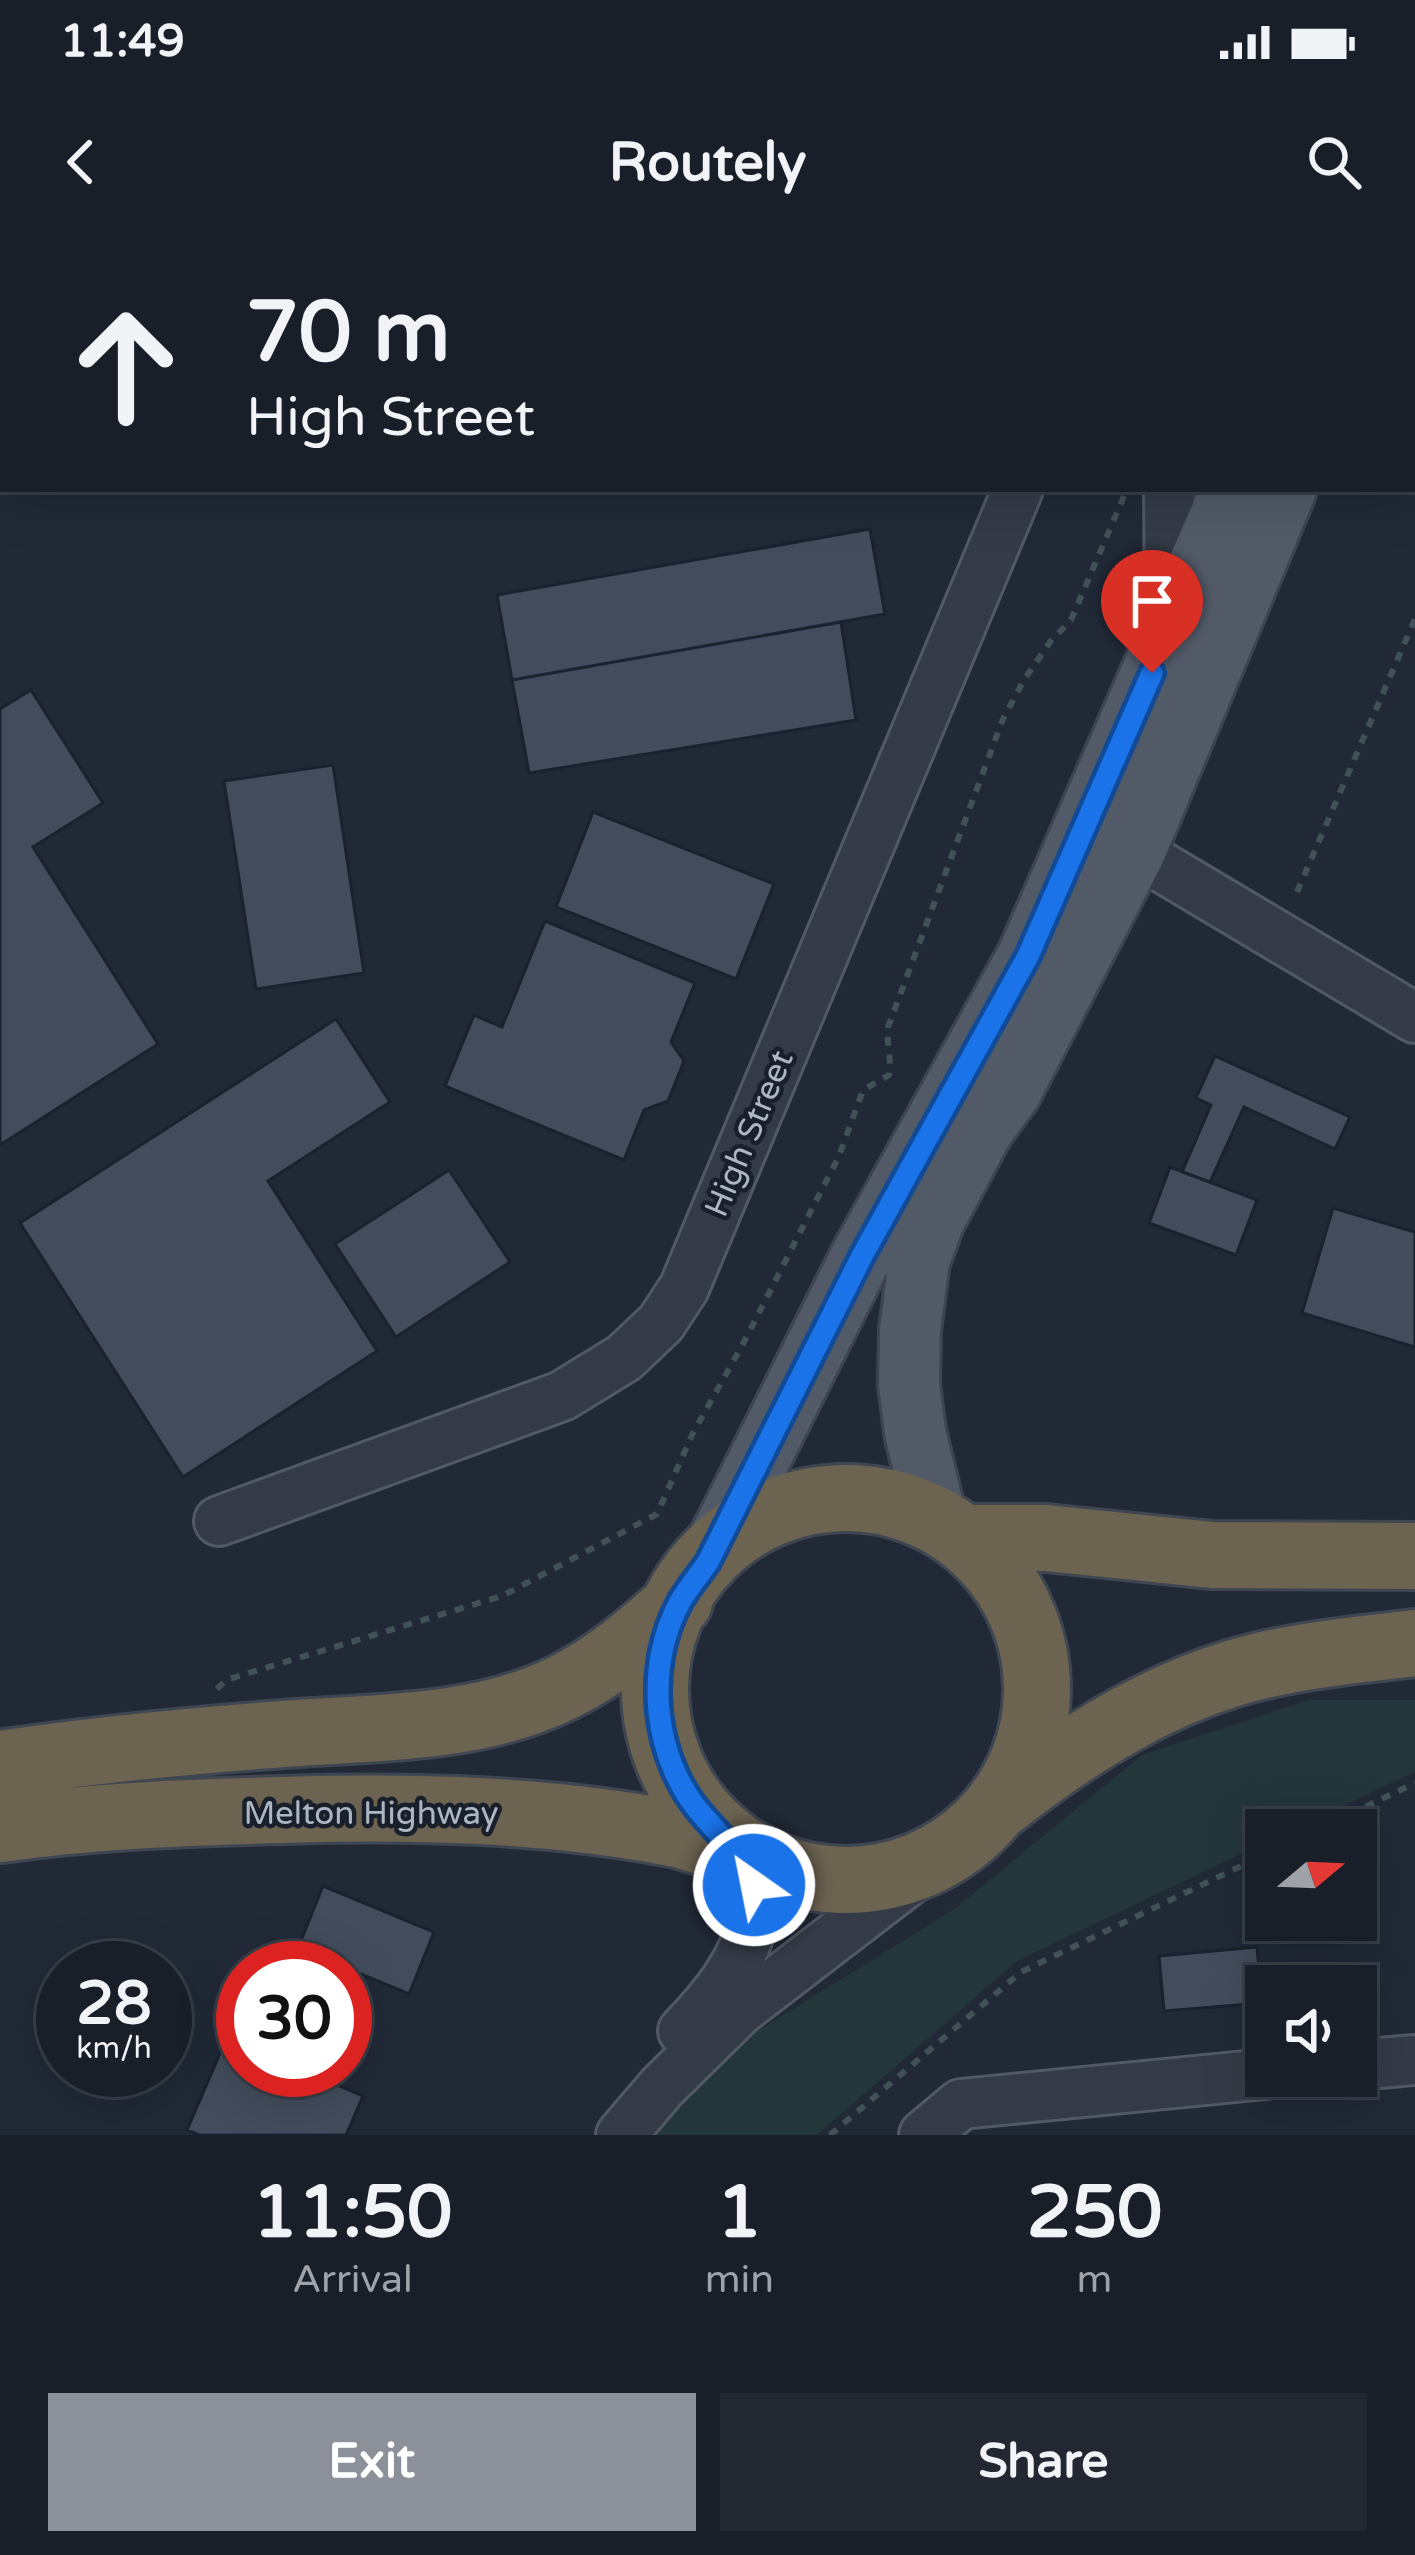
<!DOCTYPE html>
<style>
body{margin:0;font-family:"Varela Round",sans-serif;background:#222731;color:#f1f3f6;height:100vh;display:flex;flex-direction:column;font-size:45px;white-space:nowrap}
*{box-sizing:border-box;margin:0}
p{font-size:39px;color:#9fa2a8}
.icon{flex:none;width:66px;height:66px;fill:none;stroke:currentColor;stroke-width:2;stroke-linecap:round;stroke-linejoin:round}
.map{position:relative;height:1895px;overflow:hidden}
.details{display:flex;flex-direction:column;background:#191f29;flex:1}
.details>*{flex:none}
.top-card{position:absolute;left:0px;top:0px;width:1416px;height:252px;box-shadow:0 12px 48px #0002,0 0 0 3px #373d46;background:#191f29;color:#f1f3f6;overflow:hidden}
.needle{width:78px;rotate:71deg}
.fabs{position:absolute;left:1245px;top:1569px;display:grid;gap:24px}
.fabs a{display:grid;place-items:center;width:132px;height:132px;border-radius:0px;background:#191f29;box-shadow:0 12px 48px #0002,0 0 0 3px #373d46;font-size:60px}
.speed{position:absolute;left:36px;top:1701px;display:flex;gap:24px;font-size:60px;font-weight:700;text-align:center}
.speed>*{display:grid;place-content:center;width:156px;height:156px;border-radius:50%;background:#191f29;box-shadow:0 12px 48px #0002,0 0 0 3px #373d46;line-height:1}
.speed small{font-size:30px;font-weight:400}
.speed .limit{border:18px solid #d22;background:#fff;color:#111}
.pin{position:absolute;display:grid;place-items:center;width:102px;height:102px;color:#fff;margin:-123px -51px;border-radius:50% 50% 50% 0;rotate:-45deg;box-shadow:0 0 12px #0007}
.pin .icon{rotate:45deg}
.me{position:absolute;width:132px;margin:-66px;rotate:327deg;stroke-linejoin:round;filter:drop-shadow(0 0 9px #0008)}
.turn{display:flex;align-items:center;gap:42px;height:252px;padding:0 48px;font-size:54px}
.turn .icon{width:156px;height:156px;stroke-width:2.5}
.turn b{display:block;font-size:84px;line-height:102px}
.eta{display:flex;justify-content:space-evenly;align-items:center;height:204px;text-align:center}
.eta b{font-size:72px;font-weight:700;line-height:84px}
.action{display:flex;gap:24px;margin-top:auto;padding:24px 48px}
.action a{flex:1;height:138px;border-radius:0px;background:#8c9099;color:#fff;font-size:48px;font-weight:700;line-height:138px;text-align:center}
.action a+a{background:#222731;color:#f1f3f6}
.status{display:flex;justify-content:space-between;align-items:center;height:84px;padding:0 60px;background:#191f29;direction:ltr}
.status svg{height:33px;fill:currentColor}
header{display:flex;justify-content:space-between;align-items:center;height:156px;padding:0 48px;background:#191f29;font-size:54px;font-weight:700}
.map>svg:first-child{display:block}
.green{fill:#233639}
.building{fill:#424c5c;stroke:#1b222e;stroke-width:3}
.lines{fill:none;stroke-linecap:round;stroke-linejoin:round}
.minor-casing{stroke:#515965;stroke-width:54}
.major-casing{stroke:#3d4451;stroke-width:66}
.highway-casing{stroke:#3e4652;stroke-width:72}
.path{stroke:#405255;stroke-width:6;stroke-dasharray:9 9;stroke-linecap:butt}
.minor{stroke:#343b47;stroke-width:48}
.major{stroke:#525a68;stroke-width:60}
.highway{stroke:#6d6351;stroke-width:66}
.route-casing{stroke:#114b97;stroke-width:30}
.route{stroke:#1a73e8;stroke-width:21}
.labels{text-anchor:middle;stroke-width:9;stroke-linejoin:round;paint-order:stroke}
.street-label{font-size:33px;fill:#aeb6c4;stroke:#19202c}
</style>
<div class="status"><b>11:49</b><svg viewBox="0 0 49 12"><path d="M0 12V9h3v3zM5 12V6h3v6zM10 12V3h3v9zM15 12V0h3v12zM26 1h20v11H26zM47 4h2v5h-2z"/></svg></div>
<header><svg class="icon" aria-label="back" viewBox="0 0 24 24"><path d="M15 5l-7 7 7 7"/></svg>Routely<svg class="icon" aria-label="search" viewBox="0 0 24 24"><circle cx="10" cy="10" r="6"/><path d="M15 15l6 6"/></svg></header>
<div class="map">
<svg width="1415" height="1895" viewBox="0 0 1415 1895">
<rect width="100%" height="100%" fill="#212937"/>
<!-- green -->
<path class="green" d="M1308 1460H1415V1532L1291 1590H1266V1602L1017 1721 817 1895H644L702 1825 953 1670 1142 1515Z"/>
<!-- building -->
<path class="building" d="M242 0 243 3H40V1Z
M303 0H394V3H303Z
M1049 0H1161V3H1049Z
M870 289 885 374 512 440 497 355Z
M841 382 856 480 529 533 512 440Z
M31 450 103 563 33 607 158 804 0 905V469Z
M333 525 364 733 256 749 224 541Z
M593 572 774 644 736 739 556 667Z
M545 681 695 743 671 802 684 821 668 861 644 870 624 920 445 846 474 775 502 787Z
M336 779 390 862 268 941 377 1111 183 1237 20 983Z
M1215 816 1350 877 1335 909 1244 867 1210 942 1182 932 1211 865 1196 858Z
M1170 927 1257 960 1236 1015 1149 983Z
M449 930 510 1022 396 1097 335 1004Z
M1333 968 1415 992V1107L1302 1073Z
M323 1646 434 1692 409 1754 298 1708Z
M1257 1707 1262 1763 1164 1771 1159 1716Z
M227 1797 243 1804V1830H303L363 1856 346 1895H199L187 1890Z"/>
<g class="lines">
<!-- minor casing -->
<g class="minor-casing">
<path id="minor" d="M650 0 651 3
M0 191 3 194
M1169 249 1170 382
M1105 607 1108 604 1135 611 1415 778
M219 1281 562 1156 624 1118 661 1083 684 1048 1018 249
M683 1791C713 1760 745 1722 753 1678 757 1659 754 1638 752 1620
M1356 1825 1415 1820
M621 1895 662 1847 739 1771 934 1621
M924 1895 961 1864 1266 1834"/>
</g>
<!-- major casing -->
<g class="major-casing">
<path id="major" d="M1338 3 1339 0
M1389 3 1390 0
M936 1279 915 1192 909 1144 910 1090 919 1021 934 980 983 889 1011 851 1135 611 1286 249
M708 1322 862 1015 1028 716 1232 249"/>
</g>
<!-- highway casing -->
<g class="highway-casing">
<path id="highway" d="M655 1449a191 191 0 1 1 382 0a191 191 0 1 1-382 0Z
M967 1298H1046L1212 1315 1415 1316
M0 1524C94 1510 188 1501 283 1494 375 1487 477 1490 562 1448 607 1426 642 1395 679 1362
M1001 1564C1078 1504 1163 1449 1260 1426 1311 1414 1363 1409 1415 1403
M0 1589C94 1576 189 1572 284 1570 415 1566 548 1569 677 1594 698 1599 718 1608 738 1615"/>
</g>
<!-- path -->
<path class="path" d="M1224 3 1226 0
M1413 221 1415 222
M1297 652 1415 379
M217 1449 226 1440 502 1356 657 1274 693 1193 743 1104 839 916 863 850 889 835C892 817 886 804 888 787L1003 479 1024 440 1050 402 1071 380 1124 256 1130 257
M1317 1590 1415 1543
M830 1895 1021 1732 1266 1614"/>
<!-- minor -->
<use href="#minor" class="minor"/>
<!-- major -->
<use href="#major" class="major"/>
<!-- highway -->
<use href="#highway" class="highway"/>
</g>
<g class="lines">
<!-- route casing -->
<g class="route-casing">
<path id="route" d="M754 1645 752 1620C732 1612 719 1593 704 1577 653 1521 643 1427 681 1360 689 1347 699 1335 708 1322L862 1016 1028 716 1152 433"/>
</g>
<!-- route -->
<use href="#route" class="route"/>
</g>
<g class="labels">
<!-- street labels -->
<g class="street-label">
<text transform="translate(748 893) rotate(-67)" y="12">High Street</text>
<text x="371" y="1584">Melton Highway</text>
</g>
</g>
</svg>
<div class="fabs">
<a><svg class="needle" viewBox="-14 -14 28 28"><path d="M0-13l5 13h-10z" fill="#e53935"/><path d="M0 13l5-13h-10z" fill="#9fa2a8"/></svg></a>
<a><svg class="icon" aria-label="sound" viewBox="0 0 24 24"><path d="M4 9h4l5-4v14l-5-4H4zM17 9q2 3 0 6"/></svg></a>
</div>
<div class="speed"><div>28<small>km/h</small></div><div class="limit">30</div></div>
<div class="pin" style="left:1152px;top:433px;background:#d93025"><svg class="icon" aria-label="arrive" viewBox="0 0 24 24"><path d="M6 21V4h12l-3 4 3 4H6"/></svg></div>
<svg class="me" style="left:754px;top:1645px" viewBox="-20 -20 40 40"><circle r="17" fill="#1a73e8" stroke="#fff" stroke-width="3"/><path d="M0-11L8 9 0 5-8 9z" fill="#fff"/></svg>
<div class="top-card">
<div class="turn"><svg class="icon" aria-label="ahead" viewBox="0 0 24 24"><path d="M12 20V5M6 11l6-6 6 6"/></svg><div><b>70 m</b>High Street</div></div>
</div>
</div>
<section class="details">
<div class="eta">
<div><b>11:50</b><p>Arrival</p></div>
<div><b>1</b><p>min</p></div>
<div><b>250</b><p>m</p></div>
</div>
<div class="action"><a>Exit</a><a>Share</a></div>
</section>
